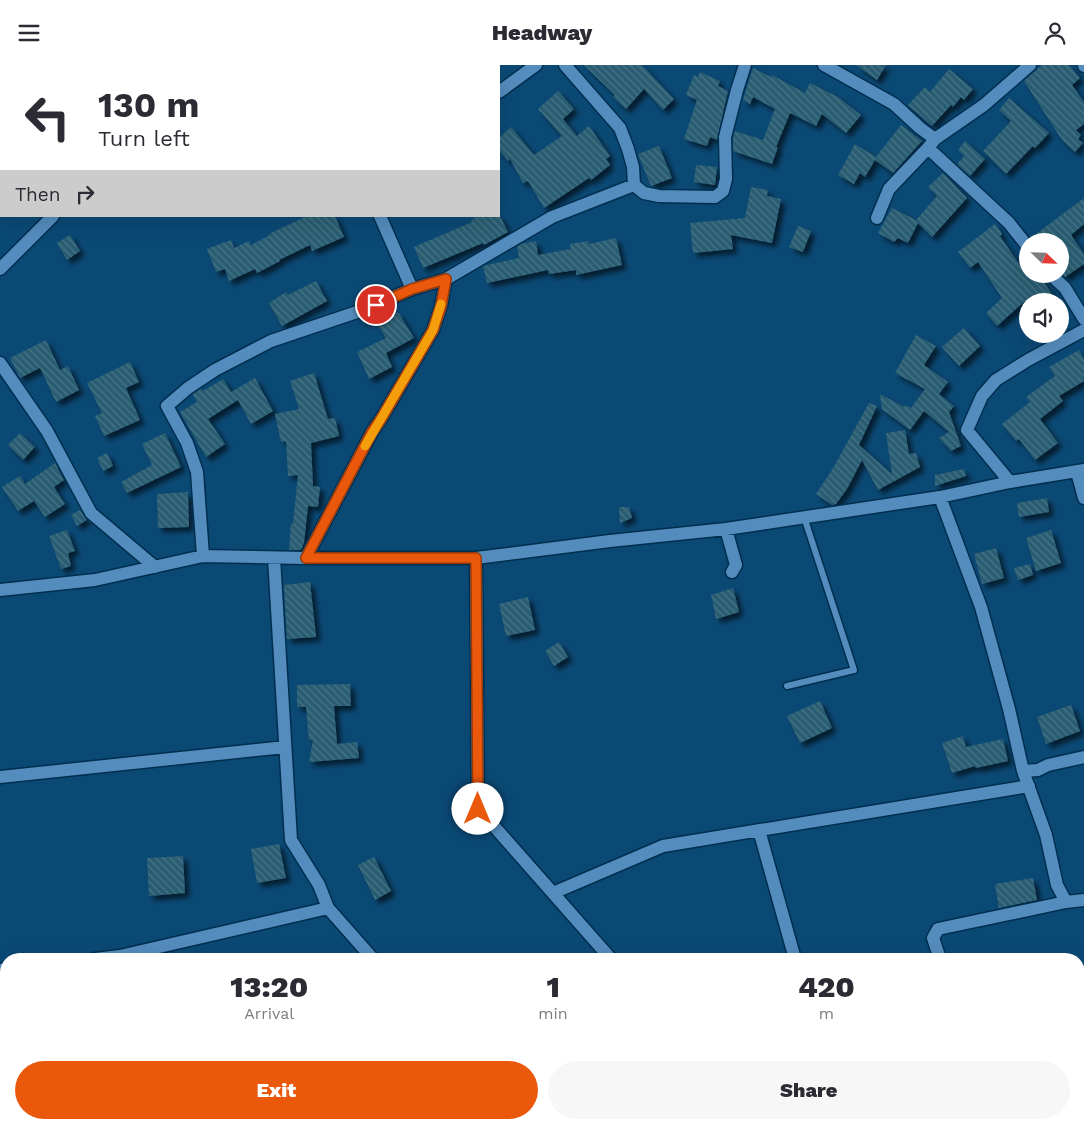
<!DOCTYPE html>
<style>
body{margin:0;font-family:"Work Sans",sans-serif;background:#f7f7f7;color:#2b2b33;height:100vh;display:flex;flex-direction:column;font-size:19px;white-space:nowrap}
*{box-sizing:border-box;margin:0}
p{font-size:16px;color:#7c7c81}
.icon{flex:none;width:28px;height:28px;fill:none;stroke:currentColor;stroke-width:2;stroke-linecap:round;stroke-linejoin:round}
.map{position:relative;flex:1;overflow:hidden}
.sheet{position:absolute;left:0px;top:888px;width:1085px;height:176px;display:flex;flex-direction:column;background:#fff;border-radius:20px 20px 0 0;box-shadow:0 5px 20px #0002}
.sheet>*{flex:none}
.top-card{position:absolute;left:0px;top:0px;width:500px;height:152px;box-shadow:0 5px 20px #0002;background:#fff;color:#2b2b33;overflow:hidden}
.needle{width:32px;rotate:113deg}
.controls{position:absolute;left:1019px;top:168px;display:grid;gap:10px}
.controls a{display:grid;place-items:center;width:50px;height:50px;border-radius:50%;background:#fff;box-shadow:0 5px 20px #0002;font-size:25px}
.pin{position:absolute;display:grid;place-items:center;width:42px;height:42px;color:#fff;margin:-21px;border:2px solid #fff;border-radius:50%;box-shadow:0 1px 5px #0007}
.me{position:absolute;width:55px;margin:-28px;rotate:0deg;stroke-linejoin:round;filter:drop-shadow(0 0 4px #0008)}
.turn{display:flex;align-items:center;gap:18px;height:105px;padding:0 15px;font-size:22px}
.turn .icon{width:65px;height:65px;stroke-width:2.5}
.turn b{display:block;font-size:35px;line-height:42px}
.then{display:flex;align-items:center;height:48px;padding:0 15px;background:#0003;gap:10px;font-size:19px}
.eta{display:flex;justify-content:space-evenly;align-items:center;height:85px;text-align:center}
.eta b{font-size:30px;font-weight:800;line-height:35px}
.action{display:flex;gap:10px;margin-top:auto;padding:10px 15px}
.action a{flex:1;height:58px;border-radius:30px;background:#ea580c;color:#fff;font-size:20px;font-weight:800;line-height:58px;text-align:center}
.action a+a{background:#f7f7f7;color:#2b2b33}
header{display:flex;justify-content:space-between;align-items:center;height:65px;padding:0 15px;background:#fff;font-size:22px;font-weight:800}
.map>svg:first-child{display:block}
.building{fill:url(#building-back-hatch);filter:url(#shadow)}
.lines{fill:none;stroke-linecap:round;stroke-linejoin:round}
.service-casing{stroke:#002e4f;stroke-width:9}
.minor-casing{stroke:#002e4f;stroke-width:15}
.service{stroke:#548cbd;stroke-width:6}
.minor{stroke:#548cbd;stroke-width:12}
.route-casing{stroke:#983908;stroke-width:12}
.route{stroke:#ea580c;stroke-width:9}
.slow{stroke:#f59e0b;stroke-width:9}
</style>
<header><svg class="icon" aria-label="menu" viewBox="0 0 24 24"><path d="M4 6h16M4 12h16M4 18h16"/></svg>Headway<svg class="icon" aria-label="person" viewBox="0 0 24 24"><circle cx="12" cy="8" r="4"/><path d="M4 21q1-7 8-7t8 7"/></svg></header>
<div class="map">
<svg width="1084" height="1063" viewBox="0 0 1084 1063">
<defs>
<pattern id="building-back-hatch" width="6" height="6" patternUnits="userSpaceOnUse" patternTransform="scale(1.25)"><rect width="6" height="6" fill="#295d72"/><path d="M-1 5l2 2M0 0l6 6M5-1l2 2" fill="none" stroke="#487587"/></pattern>
<filter id="shadow"><feDropShadow dx="4.5" dy="4.5" stdDeviation="2.5" flood-color="#0009"/></filter>
</defs>
<rect width="100%" height="100%" fill="#0b4975"/>
<!-- building -->
<path class="building" d="M584 0H642L674 34 663 45 644 24 626 44 613 32 615 30Z
M856 0H886L877 15Z
M1042 0H1069L1080 13 1072 20 1084 37V59L1076 65 1081 70 1078 74 1083 78 1075 87 1062 75 1024 16Z
M753 3 771 12 772 10 805 28 810 18 838 32 861 50 846 68 822 49 816 61 790 48 776 82H778L772 99 733 86V73L735 66 763 75 775 44 753 32 750 39 743 35Z
M949 4 973 24 964 35 961 32 953 42 951 40 932 61 908 40 925 22 930 27Z
M700 7 720 16 718 21 728 26 717 75 710 72 707 81 684 74 697 35 686 30 694 10 698 12Z
M558 26 574 44 563 54 577 71 589 61 610 91 606 94 610 100 591 115 589 113 544 143 528 116 523 118 510 94 508 96 499 85V73L511 62 534 90 562 71 538 44Z
M1009 33 1049 68 1035 83 1033 81 1006 109 983 86 1011 56 999 45Z
M901 60 922 76 893 108 875 95 865 112 860 108 854 119 838 110 855 79 876 92Z
M965 76 985 94 970 111 957 99 964 91 958 85Z
M659 81 672 113 651 121 638 89Z
M696 100 717 102 715 120 694 117Z
M943 108 967 133 932 172 918 158 908 178 898 173 894 177 878 168 892 143 916 155 937 131 928 122Z
M751 122 768 125 767 131 781 134 772 178 731 170 733 184 693 188 690 158 745 153Z
M1084 133V159L1071 170 1084 189V199L1065 212 1060 207V176H1041L1036 169Z
M307 151H335L344 172 312 186 310 180 279 195 280 196 257 208 255 204 229 216 225 204 216 207 207 184 231 175 234 183 249 176 251 180 270 170 269 169Z
M478 151H500L508 167 484 180 483 178 423 203 414 182 472 157 471 155Z
M995 159 1002 169 1000 171 1026 209H1038L1057 236H1025L997 261 986 248 1002 233 978 197 970 203 958 187Z
M798 161 811 166 803 187 789 182Z
M70 170 80 186 67 195 57 178Z
M616 173 622 200 576 210V205L549 209 548 205 487 218 483 201 519 193 517 182 521 179 536 176 538 190 571 184 570 179 588 176 589 179Z
M316 216 327 236 282 261 269 238 286 227 288 230Z
M398 247 414 273 386 288 392 302 369 314 357 287 386 273 378 261Z
M964 263 980 281 959 301 942 282Z
M916 270 936 281 924 300 948 317 939 329 954 341 949 347 961 381 951 386 939 373 949 367 924 346 910 365 882 344 880 329 904 342 906 340 911 343 925 324 895 308Z
M46 275 60 305 68 301 79 325 56 337 40 303 20 313 10 293Z
M1079 285 1084 294V316L1059 331 1063 336 1040 354 1058 378 1035 395 1019 374 1016 376 1002 359 1030 337 1026 332 1055 311 1049 302Z
M130 297 139 317 126 323 140 355 104 371 95 351 102 348 87 318Z
M314 308 328 354 335 353 339 371 311 378 313 421 320 422 318 442 308 441 304 478 301 485H289L291 458 293 459 298 410 288 411 286 376 281 377 275 349 299 344 290 316Z
M255 313 273 346 251 359 238 335 208 354 225 379 206 392 180 347 197 337 193 329 201 324 203 326 223 314 231 327Z
M869 338 877 341 859 380 892 409 886 368 905 365 909 389 916 388 920 402 878 425 862 395 847 424 836 439 832 440 816 429 832 405Z
M20 368 35 382 23 395 8 380Z
M165 368 181 402 127 428 121 417 152 400 142 379Z
M107 388 113 401 103 406 97 393Z
M55 398 64 415 54 422 65 439 45 452 34 436 18 446 2 422 20 411 25 419Z
M964 404 966 411 935 421V410Z
M188 427 189 462 158 463 157 429Z
M1047 433 1049 447 1019 452 1017 438Z
M619 442H629L632 453 620 458Z
M80 445 87 455 77 461 71 450Z
M67 465 75 486 68 488 71 501 61 504 49 471Z
M1051 465 1061 498 1036 506 1026 473Z
M996 483 1004 513 982 519 974 489Z
M1030 499 1033 510 1018 515 1014 503Z
M310 517 316 572 287 574 284 520Z
M733 523 739 547 716 554 711 530Z
M528 532 535 565 506 571 499 539Z
M559 577 568 592 554 601 545 586Z
M350 619 351 641H334L337 679 357 677 359 693 309 697 313 675H309L306 642H297V620Z
M820 636 832 663 800 678 787 651Z
M1071 640 1080 666 1046 679 1037 652Z
M963 671 966 682 1003 674 1008 696 976 703 975 701 952 708 942 678Z
M279 779 286 813 257 818 251 784Z
M183 791 185 828 149 831 147 793Z
M374 792 391 826 375 835 358 800Z
M1033 813 1037 835 999 843 995 819Z"/>
<g class="lines">
<!-- service casing -->
<g class="service-casing">
<path id="service" d="M787 621 854 605 804 452"/>
</g>
<!-- minor casing -->
<g class="minor-casing">
<path id="minor" d="M109 0 111 1
M565 0 620 63 628 84 633 102 634 120 644 128 659 131 715 132 723 126 726 114 725 72 737 25 745 0
M824 0 894 39 920 63 935 74
M1084 0V1
M204 1 205 0
M499 27 536 0
M928 83 1009 158 1028 182
M380 151 412 224
M877 153 889 124 928 83 935 74 984 40 1030 0
M0 204 53 151
M1050 209 1065 223 1084 254
M0 298 47 366 91 448 155 502
M1077 407 1084 433
M1010 417 967 365 982 331 996 315 1028 295 1084 265
M940 432 981 542 1009 644 1023 706 1046 770 1057 820 1066 837 1084 835
M726 464 736 500 732 507
M203 491 197 407 187 378 167 341 188 323 215 305 271 276 357 247 412 224 446 214 552 152 634 120
M274 493 291 775 319 820 328 843 373 894
M306 493 372 367 381 354 433 265 441 241 446 214
M476 493 478 743 611 894
M0 525 95 515 203 491 306 493H476L610 476 726 464 940 432 1010 417 1084 405
M1023 706 1038 705 1048 700 1084 692
M0 712 285 682
M759 765 795 894
M553 828 663 781 1029 721
M95 894 120 891 328 843
M940 894 933 873 938 864 1066 837
M0 905 6 904
M755 1058 759 1063
M990 1058 991 1063
M670 1063 677 1058
M797 1063 800 1058"/>
</g>
<!-- service -->
<use href="#service" class="service"/>
<!-- minor -->
<use href="#minor" class="minor"/>
</g>
<g class="lines">
<!-- route casing -->
<g class="route-casing">
<path id="route" d="M376 240 412 224 446 214 441 241 433 265 381 354 372 367 306 493H476L478 744"/>
</g>
<!-- route -->
<use href="#route" class="route"/>
<!-- slow -->
<path class="slow" d="M365 381 433 265 441 239"/>
</g>
</svg>
<div class="controls">
<a><svg class="needle" viewBox="-14 -14 28 28"><path d="M0-13l5 13h-10z" fill="#e53935"/><path d="M0 13l5-13h-10z" fill="#7c7c81"/></svg></a>
<a><svg class="icon" aria-label="sound" viewBox="0 0 24 24"><path d="M4 9h4l5-4v14l-5-4H4zM17 9q2 3 0 6"/></svg></a>
</div>
<div class="pin" style="left:376px;top:240px;background:#d93025"><svg class="icon" aria-label="arrive" viewBox="0 0 24 24"><path d="M6 21V4h12l-3 4 3 4H6"/></svg></div>
<svg class="me" style="left:478px;top:744px" viewBox="-20 -20 40 40"><circle r="19" fill="#fff"/><path d="M0-13L10 11 0 6-10 11z" fill="#ea580c"/></svg>
<div class="top-card">
<div class="turn"><svg class="icon" aria-label="left" viewBox="0 0 24 24"><path d="M17 20v-9H6M10 6l-5 5 5 5"/></svg><div><b>130 m</b>Turn left</div></div>
<div class="then">Then<svg class="icon" aria-label="right" viewBox="0 0 24 24"><path d="M7 20v-9h11M14 6l5 5-5 5"/></svg></div>
</div>
<section class="sheet">
<div class="eta">
<div><b>13:20</b><p>Arrival</p></div>
<div><b>1</b><p>min</p></div>
<div><b>420</b><p>m</p></div>
</div>
<div class="action"><a>Exit</a><a>Share</a></div>
</section>
</div>
